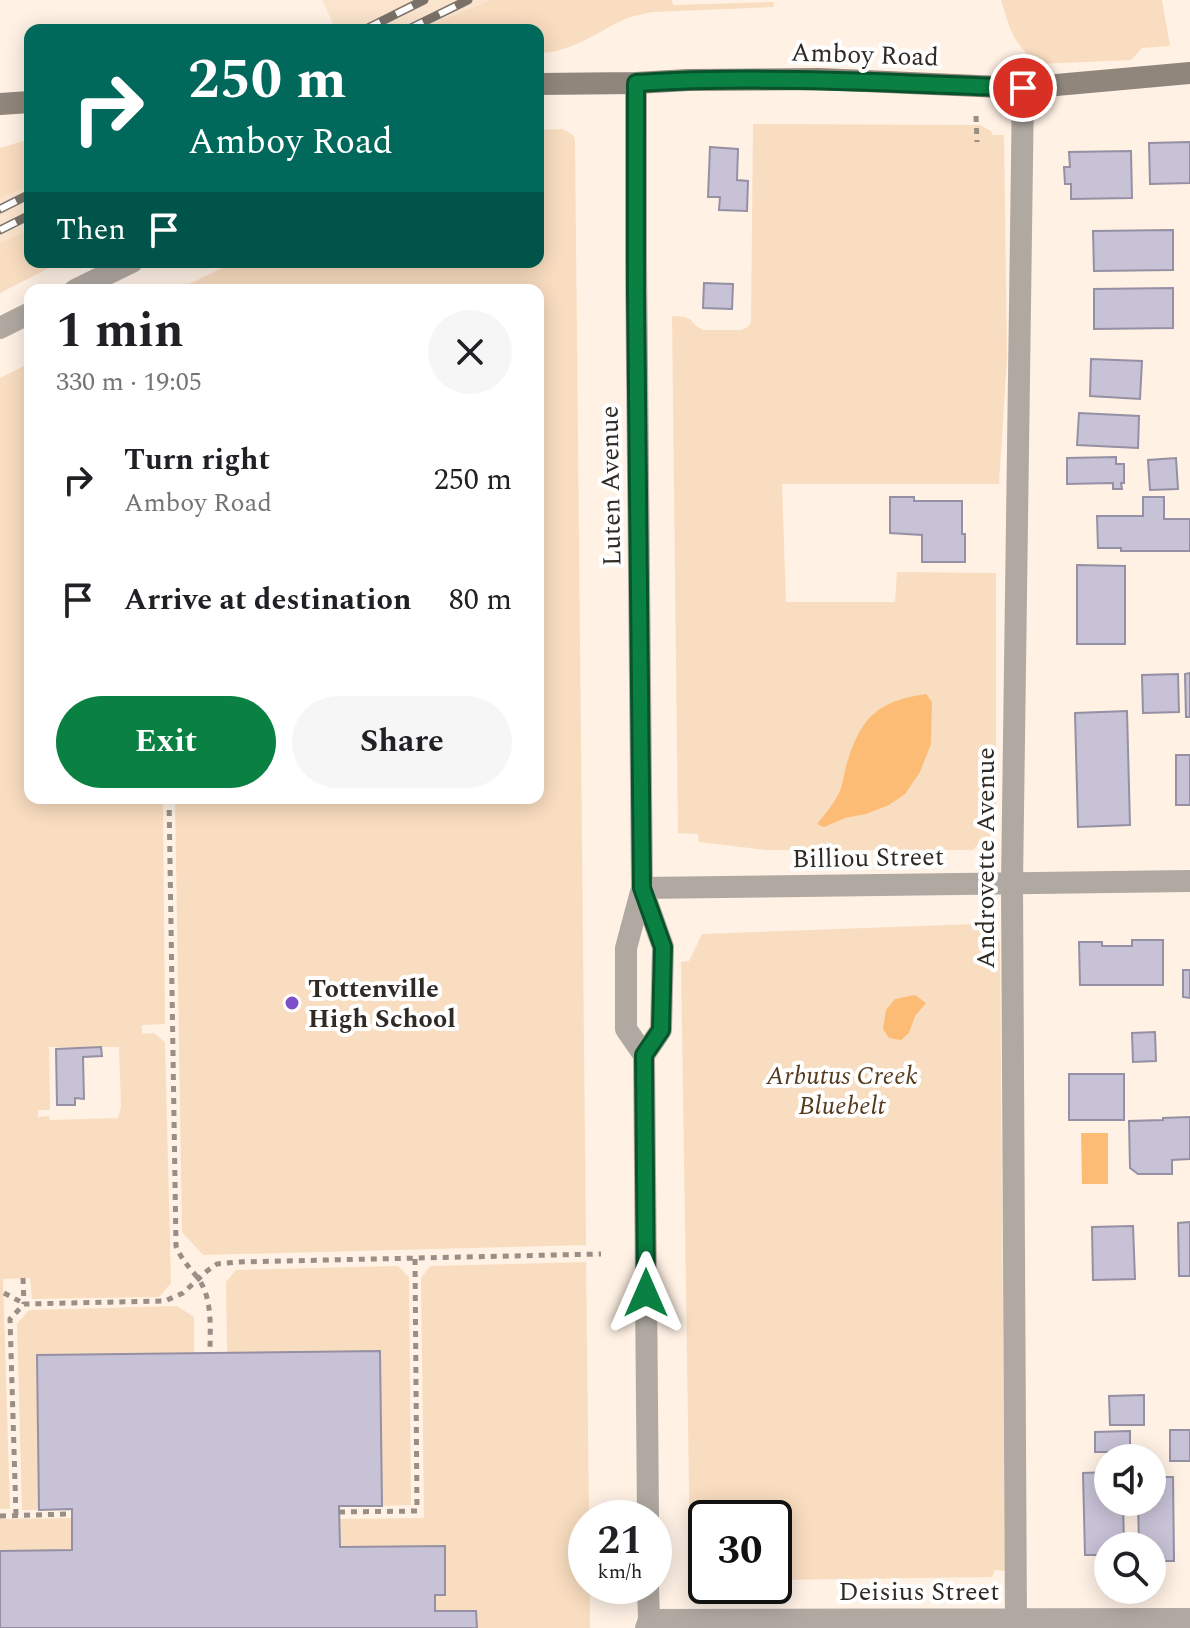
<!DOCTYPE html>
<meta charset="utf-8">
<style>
body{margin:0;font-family:Spectral,serif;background:#f6f6f6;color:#202124;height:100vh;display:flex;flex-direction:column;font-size:30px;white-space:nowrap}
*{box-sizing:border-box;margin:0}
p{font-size:26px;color:#757577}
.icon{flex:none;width:44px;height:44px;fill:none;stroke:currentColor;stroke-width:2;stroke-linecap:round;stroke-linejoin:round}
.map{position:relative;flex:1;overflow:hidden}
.panel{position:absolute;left:24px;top:284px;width:520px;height:520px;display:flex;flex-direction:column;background:#fff;border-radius:16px;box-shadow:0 4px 20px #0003}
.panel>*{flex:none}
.hud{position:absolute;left:24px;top:24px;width:520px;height:244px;border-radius:16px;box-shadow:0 4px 20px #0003;background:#00695c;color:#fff;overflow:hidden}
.buttons{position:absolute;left:1094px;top:1444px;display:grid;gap:16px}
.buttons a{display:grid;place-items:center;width:72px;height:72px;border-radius:50%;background:#fff;box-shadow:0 4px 20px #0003;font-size:40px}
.speed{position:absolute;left:568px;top:1500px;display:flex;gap:16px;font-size:40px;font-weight:700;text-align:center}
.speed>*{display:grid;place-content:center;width:104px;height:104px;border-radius:50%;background:#fff;box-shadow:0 4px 20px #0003;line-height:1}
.speed small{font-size:20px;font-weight:400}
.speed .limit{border:4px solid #111;border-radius:12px;background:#fff;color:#111}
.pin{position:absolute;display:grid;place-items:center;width:68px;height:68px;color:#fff;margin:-34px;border:4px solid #fff;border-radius:50%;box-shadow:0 2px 8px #0007}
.me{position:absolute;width:88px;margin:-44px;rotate:0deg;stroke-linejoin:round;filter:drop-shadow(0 0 6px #0008)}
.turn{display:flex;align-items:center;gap:28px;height:168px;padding:0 32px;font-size:36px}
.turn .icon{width:104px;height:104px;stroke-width:2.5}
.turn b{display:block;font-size:56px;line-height:68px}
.then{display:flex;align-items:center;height:76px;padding:0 32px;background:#0003;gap:16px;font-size:30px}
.round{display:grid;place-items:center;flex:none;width:84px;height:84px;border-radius:42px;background:#f6f6f6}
.summary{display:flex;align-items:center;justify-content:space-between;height:136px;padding:0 32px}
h1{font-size:48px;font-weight:700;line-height:60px}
.cta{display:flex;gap:16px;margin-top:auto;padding:16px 32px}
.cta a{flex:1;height:92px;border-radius:48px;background:#0b8043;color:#fff;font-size:32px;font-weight:700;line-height:92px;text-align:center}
.cta a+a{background:#f6f6f6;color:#202124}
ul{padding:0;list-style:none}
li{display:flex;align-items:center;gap:24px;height:120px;padding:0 32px}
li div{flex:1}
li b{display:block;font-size:30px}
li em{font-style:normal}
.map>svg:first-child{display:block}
.built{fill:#fae4cd}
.green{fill:#f9ddc0;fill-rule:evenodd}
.water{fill:#fdbc76}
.building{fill:#c7c2d6;stroke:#9590a3;stroke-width:2}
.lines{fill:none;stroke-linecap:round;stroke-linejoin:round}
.path{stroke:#998f86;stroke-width:5;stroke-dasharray:6 6;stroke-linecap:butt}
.minor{stroke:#b0a9a2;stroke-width:22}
.secondary{stroke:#90867b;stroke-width:22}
.rail-casing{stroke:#7a7269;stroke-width:9}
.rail{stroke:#fff;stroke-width:6;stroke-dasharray:18;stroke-linecap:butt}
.route-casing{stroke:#07532c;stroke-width:20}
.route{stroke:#0b8043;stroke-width:14}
.poi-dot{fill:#7d4fc8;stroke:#fff;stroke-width:3}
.labels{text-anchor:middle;stroke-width:8;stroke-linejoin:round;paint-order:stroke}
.street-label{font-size:26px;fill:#302a24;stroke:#fff}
.poi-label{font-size:26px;font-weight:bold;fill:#302a24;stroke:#fff;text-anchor:start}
.park-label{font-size:26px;font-style:italic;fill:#553a1c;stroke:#fff}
</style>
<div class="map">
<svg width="1190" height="1628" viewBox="0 0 1190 1628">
<rect width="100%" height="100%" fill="#fff1e4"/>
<!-- built -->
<path class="built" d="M322 0H491L444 19 423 30H336Z
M30 185V229L0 243V199Z"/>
<!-- green -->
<path class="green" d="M491 0H672L673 5 773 2 774 7 653 12C642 14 631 16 621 21 594 34 570 53 538 53V30H423L444 19Z
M1001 0H1162L1170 46 1142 48 1131 60 1039 64C1012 42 1011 32 1001 0Z
M753 124 980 125 991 131 993 135H1004L1007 359 999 484H782L786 602H895L897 572 996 573V832L979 843 973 850H766L699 842 698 834 678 833 672 316 685 317 691 320 696 326 703 330H741L748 327 751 322Z
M563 129 573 135 575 141 586 1245 203 1255 182 1232 175 798H538V290H177L234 262H538V130Z
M30 139V185L0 199V148Z
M30 229V262H61L0 293V243Z
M30 363V798H163L165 1024 142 1025V1034L154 1033 165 1042 171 1283 159 1297 32 1299 30 1278 3 1279 10 1509H0V378ZM49 1047H119L121 1106 118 1118 50 1120 49 1116 38 1117V1110H50Z
M975 924C989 927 997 930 1000 944L1005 1571 995 1570 992 1577 774 1580V1518H706V1567L690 1556 681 962 689 961 702 934Z
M586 1262 589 1518H586V1586H590V1628H477L476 1611H435V1595L445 1594V1546L340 1547 339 1519 424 1518 421 1278 430 1266Z
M398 1266 409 1277 411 1505 382 1506 227 1353 226 1282 236 1270Z
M177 1306 194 1317V1354L37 1355 39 1510H22L17 1324 29 1310Z
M72 1518V1550L0 1551V1519Z"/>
<!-- water -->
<path class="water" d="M926 694 932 702 931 744 920 772 905 794 889 805 866 814 845 818 824 827 817 824C825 814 833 805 839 793 843 784 844 773 847 763 861 717 878 701 926 694Z
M915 995 926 1003 915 1016 909 1033 901 1040 889 1038 883 1029 886 1010 895 999Z
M1081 1133H1108V1184H1082Z"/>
<!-- building -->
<path class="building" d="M1190 142V183L1150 184 1149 143Z
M710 147 738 149 737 180 748 181 747 211 719 210 720 197H708Z
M1131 151 1132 198 1071 199V184H1065L1064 167H1070L1069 152Z
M1173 230V270L1094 271 1093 231Z
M704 283 733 284 732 309 703 308Z
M1173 288V328L1094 329V289Z
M1091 359 1142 361 1140 399 1090 396Z
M1079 413 1139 416 1138 448 1077 445Z
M1116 457V464H1124V483H1121L1122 489H1113V483L1067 484V458Z
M1176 458 1178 489 1150 490 1148 460Z
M890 497H914V501H962V534H965V562H922V535L890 533Z
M1143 497H1164V519H1190V551H1121V548H1098L1097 516H1143Z
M1077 565 1125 566V644H1077Z
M1190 673V717H1186L1185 674Z
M1178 674 1179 712 1143 713 1142 675Z
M1127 711 1130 825 1078 827 1075 713Z
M1176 755H1190V805H1176Z
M1132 940H1163V985H1080L1079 942H1102V946H1132Z
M1183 970H1190V998L1183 997Z
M1155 1032 1156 1061 1133 1062 1132 1033Z
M101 1047 102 1056 83 1057 84 1099 75 1098V1105H57L56 1049Z
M1069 1074H1124V1120H1069Z
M1190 1117V1159L1172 1160V1174H1138L1130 1168 1129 1121 1163 1120V1118Z
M1190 1222V1276H1179L1178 1223Z
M1133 1226 1135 1279 1093 1280 1092 1227Z
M380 1351 382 1506H339L340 1547 445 1546V1595H435V1611H476L477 1628H0V1551L72 1550V1509L39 1510 37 1355Z
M1144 1395V1425H1110L1109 1396Z
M1170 1430H1190V1461H1170Z
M1130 1431V1452H1095V1432Z
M1108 1472V1502H1123L1124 1546H1108V1555H1085L1083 1473Z
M1152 1477H1173L1174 1561H1155L1156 1564 1152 1563V1546H1139L1138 1502H1152Z"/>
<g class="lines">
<!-- path -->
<path class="path" d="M976 116 977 142
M169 798 176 1246C181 1259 189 1267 198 1278 213 1299 210 1328 210 1353
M23 1278 24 1304
M4 1293 23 1303
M339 1512 417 1511 415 1258
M16 1515 10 1319 24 1304 165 1301 183 1293 207 1271 217 1264 237 1262 601 1254
M0 1516 67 1514"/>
<!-- minor -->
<path class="minor" d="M636 83V260L642 888 626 948V1029L644 1055 648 1518
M75 290 132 262
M0 328 30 313
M642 888 1190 881
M642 888 663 947 661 1030 644 1055
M649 1620 1190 1619
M646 1628 649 1620 648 1586
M1016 1628 1012 884 1023 88"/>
<!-- secondary -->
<path class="secondary" d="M538 84 636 83 688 80 819 79 1023 88 1190 73
M0 104 30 102"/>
<!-- rail casing -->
<g class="rail-casing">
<path id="rail" d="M364 30 424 0
M407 30 468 0
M0 209 30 194
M0 230 30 215"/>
</g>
<!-- rail -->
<use href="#rail" class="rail"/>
</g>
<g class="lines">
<!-- route casing -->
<g class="route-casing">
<path id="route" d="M646 1293 644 1055 661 1030 663 947 642 888 636 291V83C765 75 894 83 1023 88"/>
</g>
<!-- route -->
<use href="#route" class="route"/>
</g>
<!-- markers -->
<circle class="poi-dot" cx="292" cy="1003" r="8"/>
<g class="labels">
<!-- street labels -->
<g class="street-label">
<text transform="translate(865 54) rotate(2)" y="9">Amboy Road</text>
<text transform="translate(610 486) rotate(-91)" y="9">Luten Avenue</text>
<text transform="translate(868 857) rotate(-1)" y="9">Billiou Street</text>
<text transform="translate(985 858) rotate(-90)" y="9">Androvette Avenue</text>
<text x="919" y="1600">Deisius Street</text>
</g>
<!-- poi labels -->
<g class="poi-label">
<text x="308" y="997">Tottenville<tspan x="308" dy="30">High School</tspan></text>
</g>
<!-- park labels -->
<g class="park-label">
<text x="842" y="1084">Arbutus Creek<tspan x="842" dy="30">Bluebelt</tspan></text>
</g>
</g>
</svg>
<div class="buttons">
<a><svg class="icon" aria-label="sound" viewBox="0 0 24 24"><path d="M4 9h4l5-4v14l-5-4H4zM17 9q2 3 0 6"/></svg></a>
<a><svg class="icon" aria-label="search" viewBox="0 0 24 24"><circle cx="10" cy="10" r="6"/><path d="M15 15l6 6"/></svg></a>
</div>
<div class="speed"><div>21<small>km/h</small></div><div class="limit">30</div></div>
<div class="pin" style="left:1023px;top:88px;background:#d93025"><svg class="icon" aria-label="arrive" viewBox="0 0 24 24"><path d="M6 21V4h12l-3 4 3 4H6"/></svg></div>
<svg class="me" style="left:646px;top:1293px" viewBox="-20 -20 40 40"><path d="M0-17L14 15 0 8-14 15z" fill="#0b8043" stroke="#fff" stroke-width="4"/></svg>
<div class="hud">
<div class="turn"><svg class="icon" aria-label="right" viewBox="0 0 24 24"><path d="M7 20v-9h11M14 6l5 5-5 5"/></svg><div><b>250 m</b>Amboy Road</div></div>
<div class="then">Then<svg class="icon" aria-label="arrive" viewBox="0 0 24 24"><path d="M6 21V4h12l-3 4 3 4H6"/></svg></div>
</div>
<section class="panel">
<div class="summary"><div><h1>1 min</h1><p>330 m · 19:05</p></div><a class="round"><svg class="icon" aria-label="close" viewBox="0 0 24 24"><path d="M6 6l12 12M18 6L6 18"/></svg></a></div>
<ul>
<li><svg class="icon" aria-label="right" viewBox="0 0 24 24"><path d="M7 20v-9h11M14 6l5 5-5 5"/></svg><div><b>Turn right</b><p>Amboy Road</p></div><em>250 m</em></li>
<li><svg class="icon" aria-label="arrive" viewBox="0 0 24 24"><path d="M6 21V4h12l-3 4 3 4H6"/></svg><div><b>Arrive at destination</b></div><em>80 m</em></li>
</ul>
<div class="cta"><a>Exit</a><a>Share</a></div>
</section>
</div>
